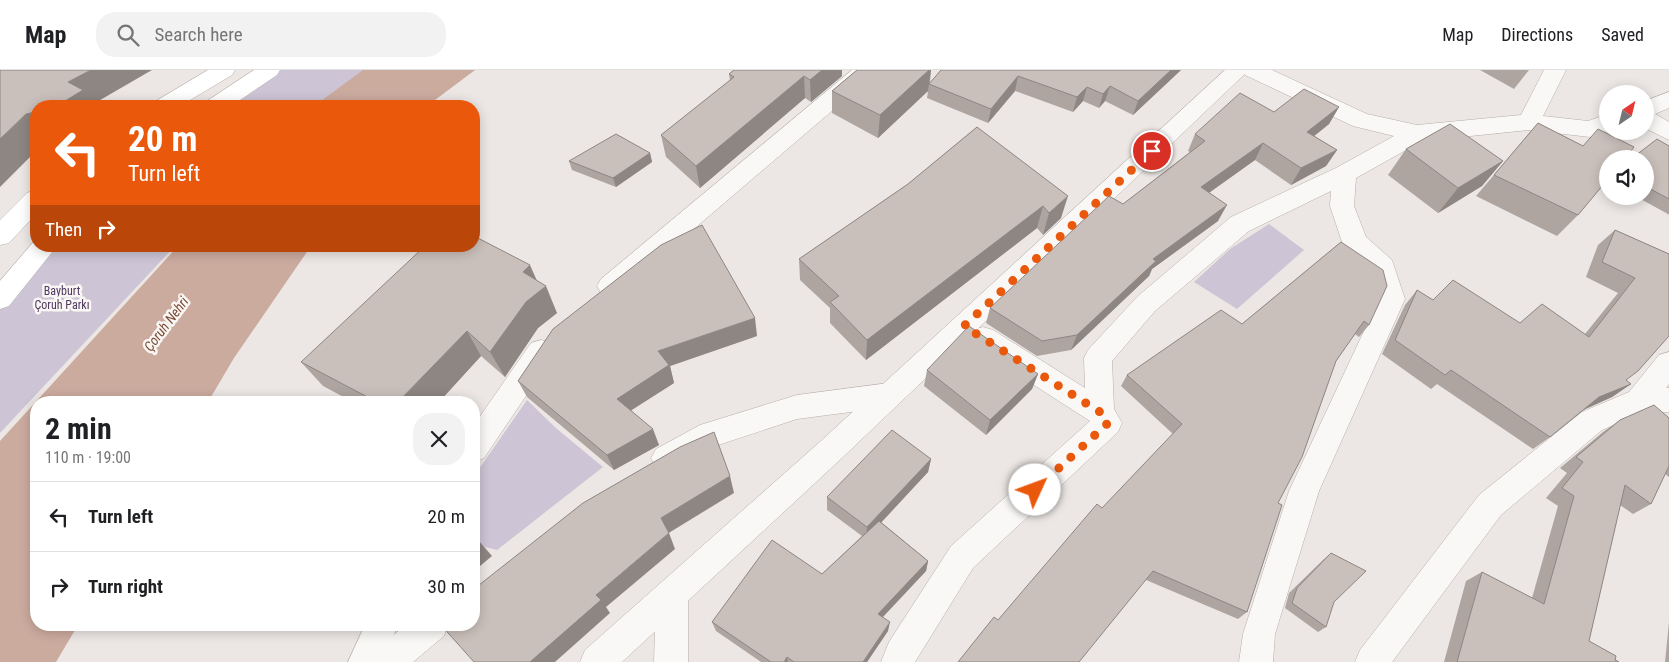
<!DOCTYPE html>
<meta charset="utf-8">
<style>
body{margin:0;font-family:"Roboto Condensed",sans-serif;background:#f2f2f2;color:#202124;height:100vh;display:flex;flex-direction:column;font-size:19px;white-space:nowrap}
*{box-sizing:border-box;margin:0}
p{font-size:16px;color:#757577}
.icon{flex:none;width:28px;height:28px;fill:none;stroke:currentColor;stroke-width:2;stroke-linecap:round;stroke-linejoin:round}
.map{position:relative;flex:1;overflow:hidden}
.drawer{position:absolute;left:30px;top:326px;width:450px;height:235px;display:flex;flex-direction:column;background:#fff;border-radius:20px;box-shadow:0 2px 12px #0003}
.drawer>*{flex:none}
.top-card{position:absolute;left:30px;top:30px;width:450px;height:152px;border-radius:20px;box-shadow:0 2px 12px #0003;background:#ea580c;color:#fff;overflow:hidden}
.needle{width:32px;rotate:35deg}
.fabs{position:absolute;left:1599px;top:15px;display:grid;gap:10px}
.fabs a{display:grid;place-items:center;width:55px;height:55px;border-radius:50%;background:#fff;box-shadow:0 2px 12px #0003;font-size:25px}
.pin{position:absolute;display:grid;place-items:center;width:42px;height:42px;color:#fff;margin:-21px;border:2px solid #fff;border-radius:50%;box-shadow:0 1px 5px #0007}
.me{position:absolute;width:55px;margin:-28px;rotate:47deg;stroke-linejoin:round;filter:drop-shadow(0 0 4px #0008)}
.turn{display:flex;align-items:center;gap:18px;height:105px;padding:0 15px;font-size:22px}
.turn .icon{width:65px;height:65px;stroke-width:2.5}
.turn b{display:block;font-size:35px;line-height:42px}
.then{display:flex;align-items:center;height:48px;padding:0 15px;background:#0003;gap:10px;font-size:19px}
.round{display:grid;place-items:center;flex:none;width:52px;height:52px;border-radius:20px;background:#f2f2f2}
.overview{display:flex;align-items:center;justify-content:space-between;height:85px;padding:0 15px}
h1{font-size:30px;font-weight:700;line-height:38px}
ul{padding:0;list-style:none}
li{display:flex;align-items:center;gap:15px;height:70px;padding:0 15px;border-top:1px solid #e0e0e0}
li div{flex:1}
li b{display:block;font-size:19px}
li em{font-style:normal}
header{display:flex;align-items:center;gap:30px;box-sizing:border-box;height:70px;padding:0 25px;background:#fff;border-bottom:1px solid #e0e0e0}
header strong{font-size:24px}
nav{display:flex;gap:28px;margin-inline-start:auto;font-size:18px}
.search{width:350px;height:45px;background:#f2f2f2;display:flex;align-items:center;gap:12px;box-sizing:border-box;padding:0 18px;border-radius:20px;color:#757577;font-size:19px}
.map>svg:first-child{display:block}
.green{fill:#cdc5d6}
.water{fill:#ccab9f}
.lines{fill:none;stroke-linecap:round;stroke-linejoin:round}
.minor-casing{stroke:#b7aea9;stroke-width:1}
.tertiary-casing{stroke:#b7aea9;stroke-width:1}
.secondary-casing{stroke:#b7aea9;stroke-width:1}
.minor{fill:#faf8f7;fill-rule:evenodd}
.tertiary{fill:#faf8f7;fill-rule:evenodd}
.secondary{fill:#fff;fill-rule:evenodd}
.wall{fill:#aea5a1}
.shaded-wall{fill:#8d8683}
.building{fill:#cac0bb;stroke:#8d8683}
.route{stroke:#ea580c;stroke-width:9;stroke-dasharray:0 16.2}
.labels{text-anchor:middle;stroke-width:5;stroke-linejoin:round;paint-order:stroke}
.park-label{font-size:12px;fill:#4f3861;stroke:#f9f6f4}
.water-label{font-size:14px;font-style:italic;fill:#7a4a34;stroke:#f9f6f4}
</style>
<header>
<strong>Map</strong>
<div class="search"><svg class="icon" aria-label="search" viewBox="0 0 24 24"><circle cx="10" cy="10" r="6"/><path d="M15 15l6 6"/></svg>Search here</div>
<nav><a>Map</a><a>Directions</a><a>Saved</a></nav>
</header>
<div class="map">
<svg width="1669" height="592" viewBox="0 0 1669 592">
<rect width="100%" height="100%" fill="#ece7e4"/>
<!-- green -->
<path class="green" d="M274 0H370L317 36H223Z
M1269 154 1304 180 1237 239 1194 212 1230 179Z
M45 176H175L0 363V227Z
M527 330 557 359 603 397 497 480 474 474V406Z"/>
<!-- water -->
<path class="water" d="M363 0H475L427 36H314Z
M178 176H311L234 288 208 332H36V555H78L56 592H0V371Z"/>
<g class="lines">
<!-- minor casing -->
<g class="minor-casing">
<path id="minor" d="M1242 0H1272L1367 44 1417 55 1521 45 1544 0H1566L1543 46 1588 51 1608 44V61L1590 67 1529 60 1422 71 1356 108 1354 136 1366 167 1392 190 1405 229 1319 421 1275 564 1273 592H1239L1243 564 1289 421 1379 229 1372 202 1346 179 1342 172 1330 136 1331 121 1249 161 1155 241 1112 291 1114 339 1122 353 1118 362 973 498 915 592H881L889 572 951 476 1090 351 973 276 970 268 973 260 983 257 993 260 1085 318 1084 288 1088 280 1137 227 1231 147 1336 98 1394 66 1353 56 1245 5Z
M1669 22V38L1655 44 1669 52V70L1645 58V31Z
M1669 282V314L1666 318H1669V342L1641 343 1602 360 1501 445 1392 592H1355L1360 580 1479 425 1582 342 1629 322 1659 285Z
M889 313 899 317 903 325 899 333 889 337 797 349 709 378 676 397 666 401 656 397 651 388 656 379 700 355 797 325Z
M672 508 683 513 688 524V592H654L656 524 661 513Z
M406 555H448L444 566 413 592H370L375 580Z"/>
</g>
<!-- tertiary casing -->
<g class="tertiary-casing">
<path id="tertiary" d="M852 0H877L874 5 619 223 610 226 601 223 597 216 601 209Z
M1225 0H1249L842 388 622 592H580L585 580 822 370Z
M541 270 551 273 555 281 551 289 484 388 474 392V355L531 273Z
M365 555H398L382 592H348Z"/>
</g>
<!-- secondary casing -->
<g class="secondary-casing">
<path id="secondary" d="M208 0H235L232 5 180 36H153L156 31Z
M254 0H280L277 5 231 36H204L207 31Z
M36 120V144L9 173 0 175V150L27 123Z
M36 169V176H57L9 236 0 239V211Z"/>
</g>
<!-- minor -->
<use href="#minor" class="minor"/>
<!-- tertiary -->
<use href="#tertiary" class="tertiary"/>
<!-- secondary -->
<use href="#secondary" class="secondary"/>
</g>
<!-- wall -->
<path class="wall" d="M734 0H842V6L811 32 805 28 700 118 666 87 661 65 730 11 729 4Z
M857 0H931L930 13 941 0H1181L1133 45 1105 31 1099 38 1083 31 1073 42 1015 21 988 53 927 28 928 21 878 68 832 43V21Z
M1480 0H1529L1514 19Z
M1339 37 1329 54 1314 66 1337 80 1326 96 1291 115 1255 90 1209 123 1218 151 1152 199 1149 206 1071 280 1037 286 986 253 990 238 1190 82 1188 81 1195 64 1274 42Z
M1538 53 1608 89V111H1606L1578 145 1557 166 1476 126Z
M977 57 1061 148 1043 165 1037 158 866 290 830 253V238L800 210 799 189 908 114Z
M1669 76V144L1667 145 1668 144 1635 126H1645V89Z
M1406 79 1503 91 1482 116 1438 143 1388 105Z
M650 83 652 92 616 117 572 100 569 91Z
M1615 160 1669 184 1626 310 1631 314 1612 327 1585 339 1550 367 1533 379 1437 314 1431 319 1382 284 1405 235 1417 220 1433 230 1520 253 1585 264 1618 223 1586 207 1598 175Z
M1341 172 1369 255 1359 267 1355 264 1336 291 1278 433 1247 542 1238 549 1146 510 998 550 1173 364 1121 316 1127 305 1242 254Z
M537 211 557 243 538 258 505 307 481 286 439 332H353L323 316 301 292Z
M757 266 670 296 674 313 631 340 659 375 614 400 527 327 518 311Z
M927 300 1038 304 1032 319 986 365 924 316Z
M1669 348V407L1665 404 1651 434 1633 444 1620 435 1589 571 1619 592H1444L1466 511 1482 502 1532 528 1558 436 1546 428 1567 403 1560 398 1603 362 1620 350Z
M931 389 928 402 881 452 928 491 926 501 883 547 888 561 867 592H761L716 561 712 552 822 504 862 466 827 440V427Z
M1331 483 1326 557 1318 562 1285 538 1289 523 1324 489Z
M1669 552V592H1665Z"/>
<!-- shaded-wall -->
<path class="shaded-wall" d="M91 0H152L95 33 98 36H57L68 12Z
M822 0H842V6L811 32 810 10Z
M929 0H931L928 21 878 68 880 45Z
M1171 0H1181L1133 45 1138 31Z
M804 6 805 28 700 118 696 96Z
M1018 6 1015 21 988 53 991 39Z
M1110 16 1105 31 1099 38 1103 24Z
M1087 17 1083 31 1073 42 1077 27Z
M1339 37 1329 54 1298 79 1307 62Z
M36 42V81L0 117V69L26 44Z
M1263 73 1255 90 1193 134 1201 117Z
M1337 80 1326 96 1291 115 1301 98Z
M650 83 652 92 616 117 613 108Z
M1503 91 1482 116 1438 143 1458 118Z
M1068 126 1061 148 1043 165 1049 143Z
M1227 135 1218 151 1152 199 1149 206 1071 280 1077 265 1153 189Z
M1043 136 1037 158 866 290 867 270Z
M530 195 541 220 546 216 557 243 538 258 505 307 490 282 523 202Z
M755 248 757 266 670 296 674 313 624 345 617 329 658 281Z
M467 261 481 286 439 332H398Z
M1038 304 1032 319 986 365 990 350Z
M1631 314 1612 327 1581 341 1599 327Z
M653 359 659 375 614 400 607 385Z
M931 389 928 402 866 469 867 457Z
M730 406 734 423 667 464 661 448Z
M669 463 675 479 606 537 610 543 555 592H530L596 525Z
M479 471 492 486 474 501V475Z
M928 491 926 501 877 553 878 544Z
M890 552 888 561 867 592H863Z
M787 587 788 592H784Z"/>
<!-- building -->
<path class="building" d="M0 0H91L68 12 83 20 57 36H36V42L26 44 0 69Z
M734 0H822L810 10 804 6 696 96 661 65 734 7 729 4Z
M857 0H929L880 45 832 21Z
M941 0H1171L1138 31 1110 16 1103 24 1087 17 1077 27 1018 6 991 39 929 14Z
M1304 19 1339 37 1307 62 1337 80 1301 98 1263 73 1201 117 1227 135 1153 189 1156 191 1077 265 1042 271 990 238 1109 126 1123 134 1205 71 1195 64 1240 23 1274 42Z
M1538 53 1583 76 1598 59 1634 77 1625 89H1608V109L1578 145 1494 105Z
M1450 54 1503 91 1458 118 1406 79Z
M977 57 1068 126 1049 143 1043 136 867 270 830 232 839 226 799 189 908 114Z
M616 64 650 83 613 108 569 91Z
M1657 69 1669 76V129L1645 116V89H1631Z
M702 155 755 248 658 281 669 295 617 329 653 359 607 385 518 311 553 259 661 175Z
M1615 160 1669 184V266L1638 301 1626 310 1631 314 1599 327 1550 367 1451 300 1445 305 1395 270 1417 220 1433 230 1453 210 1520 253 1542 234 1589 267 1635 208 1602 192Z
M474 166 530 195 523 202 546 216 526 232 490 282 467 261 398 332H377L301 292 425 176H474Z
M1341 172 1383 200 1387 216 1369 255 1364 251 1336 291 1302 387 1278 433 1282 435 1247 542 1153 501 1079 592H958L994 547 998 550 1097 434 1102 438 1182 354 1127 305 1221 240 1242 254Z
M969 256 1038 304 990 350 927 300Z
M1654 335 1669 348V396L1651 434 1625 415 1589 571 1616 586 1615 590 1619 592H1457L1482 502 1544 534 1574 426 1562 418 1583 392 1576 387 1620 350Z
M892 360 931 389 867 457 827 427Z
M714 362 730 406 661 448 669 463 596 525 601 530 530 592H474L441 555H474V519L583 433 680 377Z
M879 451 928 491 878 544 890 552 863 592H794L787 587 784 592H771L712 552 772 470 822 504Z
M474 469 479 471 474 475Z
M1331 483 1366 501 1334 532 1326 557 1292 533 1297 518Z"/>
<g class="lines">
<!-- route -->
<path class="route" d="M1035 420 1108 353 1100 342 964 256 1152 81"/>
</g>
<g class="labels">
<!-- park labels -->
<g class="park-label">
<text x="62" y="225">Bayburt<tspan x="62" dy="14">Çoruh Parkı</tspan></text>
</g>
<!-- water labels -->
<g class="water-label">
<text transform="translate(166 254) rotate(-53)" y="5">Çoruh Nehri</text>
</g>
</g>
</svg>
<div class="fabs">
<a><svg class="needle" viewBox="-14 -14 28 28"><path d="M0-13l5 13h-10z" fill="#e53935"/><path d="M0 13l5-13h-10z" fill="#757577"/></svg></a>
<a><svg class="icon" aria-label="sound" viewBox="0 0 24 24"><path d="M4 9h4l5-4v14l-5-4H4zM17 9q2 3 0 6"/></svg></a>
</div>
<div class="pin" style="left:1152px;top:81px;background:#d93025"><svg class="icon" aria-label="arrive" viewBox="0 0 24 24"><path d="M6 21V4h12l-3 4 3 4H6"/></svg></div>
<svg class="me" style="left:1035px;top:420px" viewBox="-20 -20 40 40"><circle r="19" fill="#fff"/><path d="M0-13L10 11 0 6-10 11z" fill="#ea580c"/></svg>
<div class="top-card">
<div class="turn"><svg class="icon" aria-label="left" viewBox="0 0 24 24"><path d="M17 20v-9H6M10 6l-5 5 5 5"/></svg><div><b>20 m</b>Turn left</div></div>
<div class="then">Then<svg class="icon" aria-label="right" viewBox="0 0 24 24"><path d="M7 20v-9h11M14 6l5 5-5 5"/></svg></div>
</div>
<section class="drawer">
<div class="overview"><div><h1>2 min</h1><p>110 m · 19:00</p></div><a class="round"><svg class="icon" aria-label="close" viewBox="0 0 24 24"><path d="M6 6l12 12M18 6L6 18"/></svg></a></div>
<ul>
<li><svg class="icon" aria-label="left" viewBox="0 0 24 24"><path d="M17 20v-9H6M10 6l-5 5 5 5"/></svg><div><b>Turn left</b></div><em>20 m</em></li>
<li><svg class="icon" aria-label="right" viewBox="0 0 24 24"><path d="M7 20v-9h11M14 6l5 5-5 5"/></svg><div><b>Turn right</b></div><em>30 m</em></li>
</ul>
</section>
</div>
